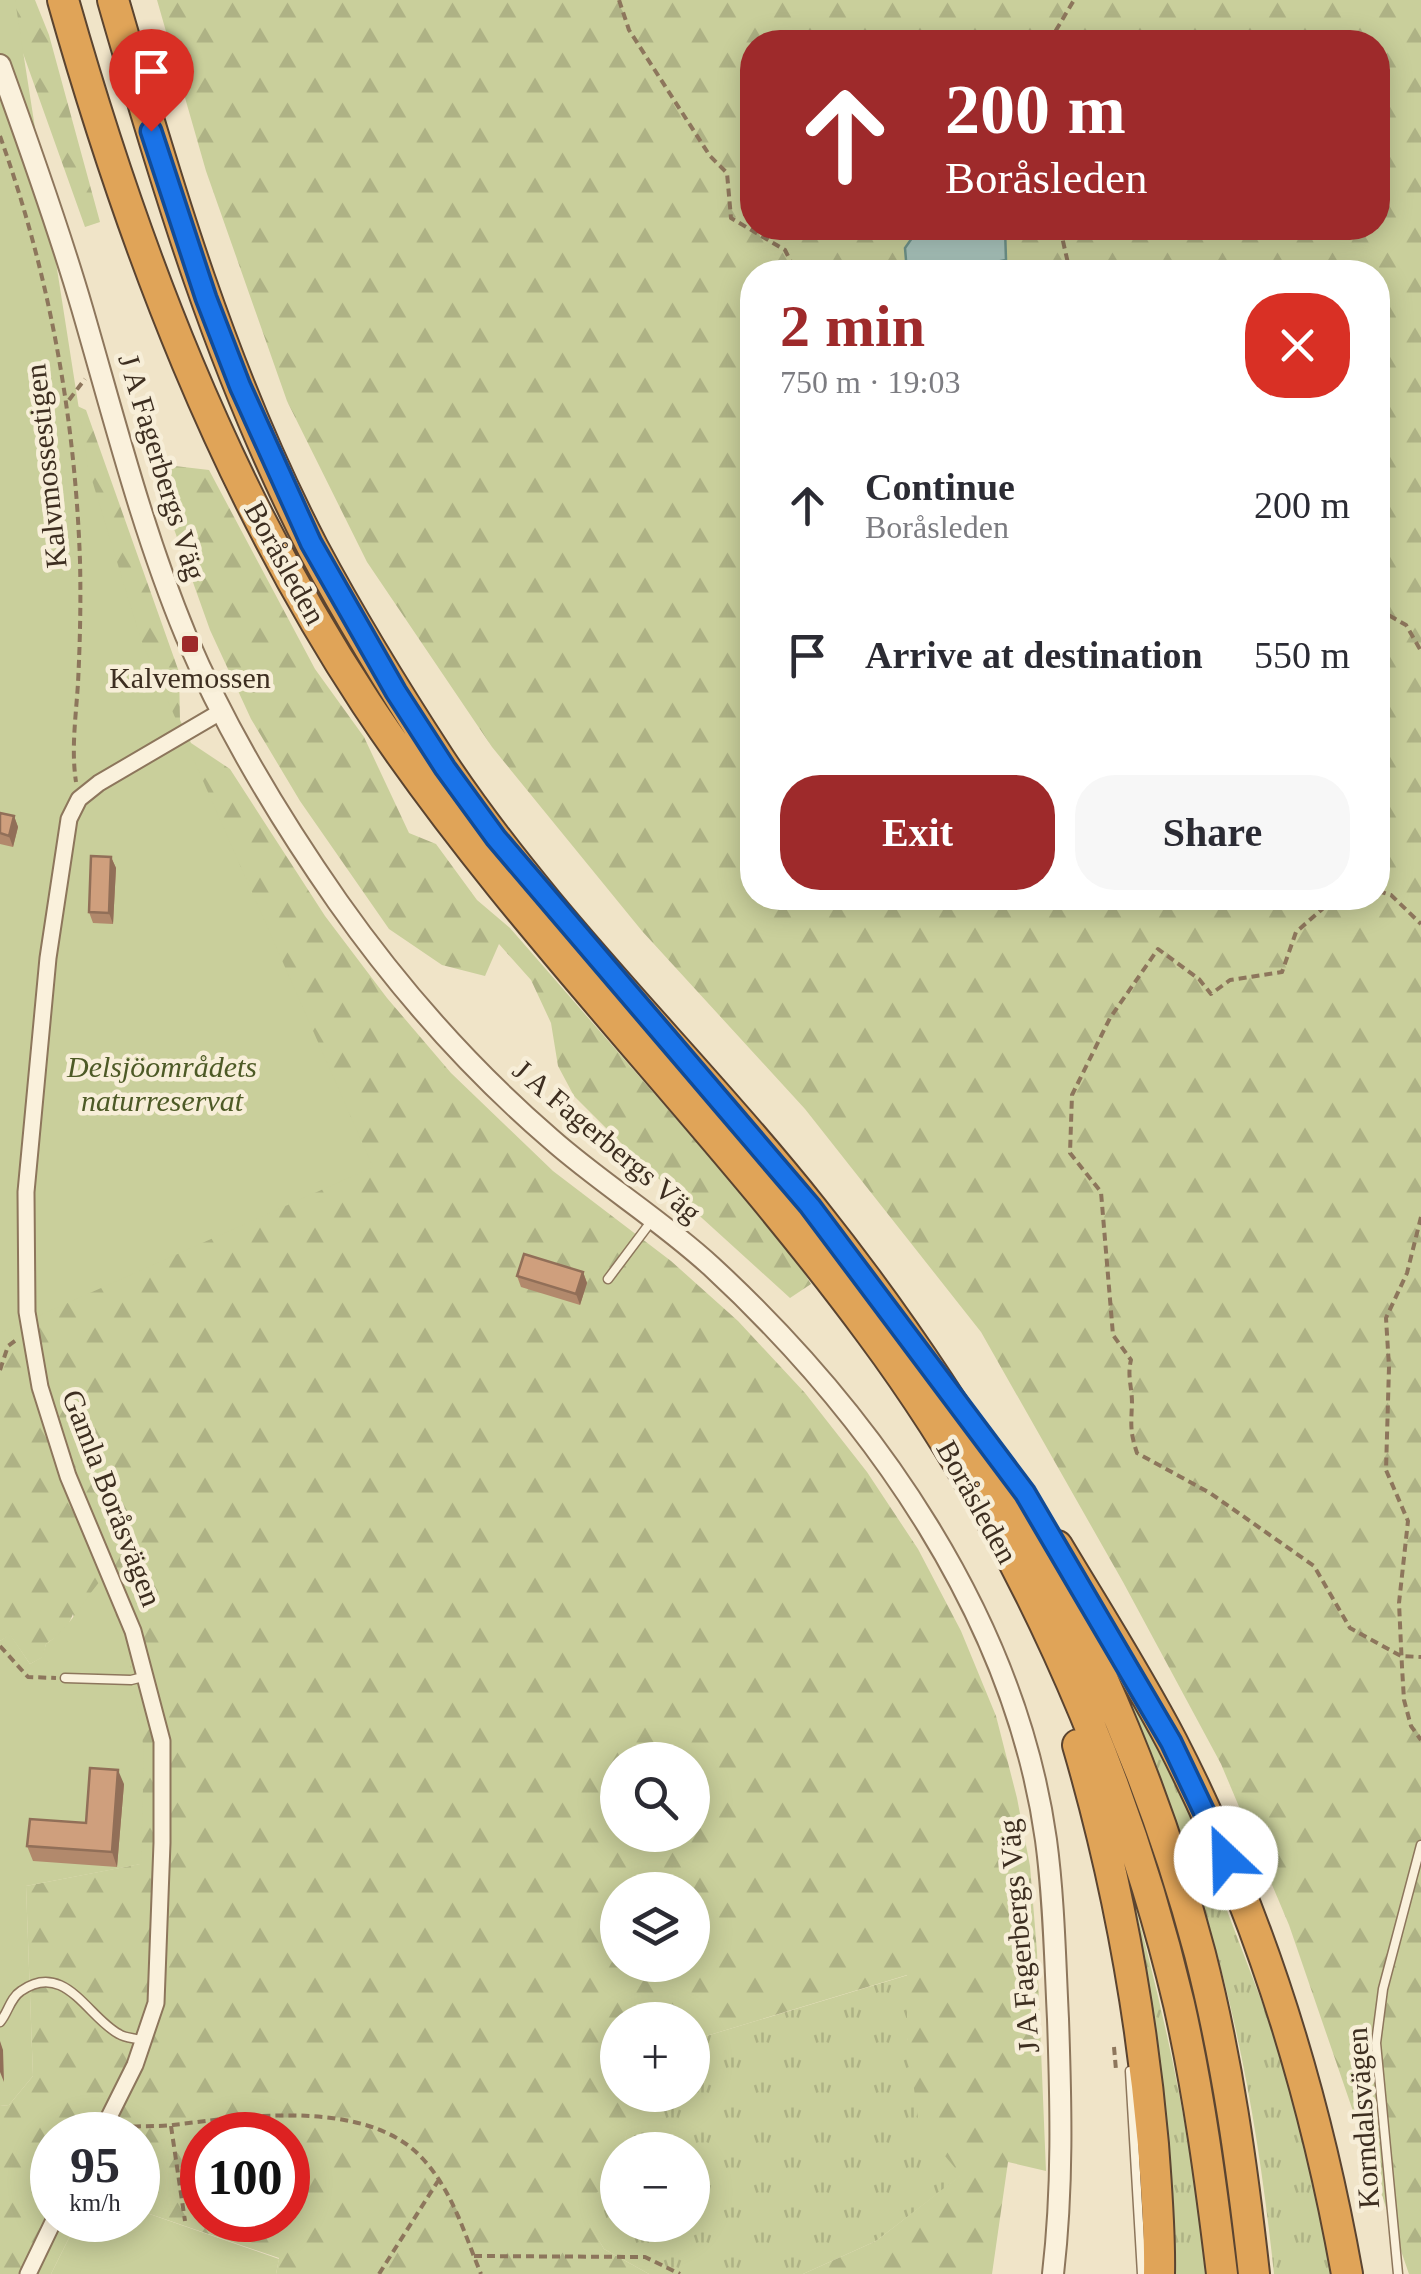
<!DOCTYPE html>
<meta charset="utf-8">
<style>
body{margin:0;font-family:Georgia,serif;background:#f7f7f7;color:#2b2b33;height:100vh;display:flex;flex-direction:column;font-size:38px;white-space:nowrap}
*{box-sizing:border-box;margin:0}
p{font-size:32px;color:#7c7c81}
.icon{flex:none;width:55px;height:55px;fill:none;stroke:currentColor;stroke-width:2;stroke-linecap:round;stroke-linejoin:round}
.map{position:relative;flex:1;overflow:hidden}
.panel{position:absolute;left:740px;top:260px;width:650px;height:650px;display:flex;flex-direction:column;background:#fff;border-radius:40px;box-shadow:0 5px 25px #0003}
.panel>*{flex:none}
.banner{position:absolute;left:740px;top:30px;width:650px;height:210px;border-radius:40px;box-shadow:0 5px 25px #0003;background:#9e2a2b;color:#fff;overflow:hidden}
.fabs{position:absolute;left:600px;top:1742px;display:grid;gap:20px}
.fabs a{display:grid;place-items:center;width:110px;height:110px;border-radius:50%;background:#fff;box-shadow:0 5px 25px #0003;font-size:50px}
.speed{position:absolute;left:30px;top:2112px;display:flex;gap:20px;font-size:50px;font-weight:700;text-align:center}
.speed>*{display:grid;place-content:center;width:130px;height:130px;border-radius:50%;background:#fff;box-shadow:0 5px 25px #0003;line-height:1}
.speed small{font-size:25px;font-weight:400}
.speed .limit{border:15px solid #d22;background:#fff;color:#111}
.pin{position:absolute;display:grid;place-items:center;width:85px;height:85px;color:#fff;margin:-102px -42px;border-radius:50% 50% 50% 0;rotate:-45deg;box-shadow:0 0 10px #0007}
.pin .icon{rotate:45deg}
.me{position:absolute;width:110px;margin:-55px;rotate:336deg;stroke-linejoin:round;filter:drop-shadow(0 0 8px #0008)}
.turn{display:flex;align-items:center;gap:35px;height:210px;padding:0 40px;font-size:45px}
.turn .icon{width:130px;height:130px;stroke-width:2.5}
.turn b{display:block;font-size:70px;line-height:85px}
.round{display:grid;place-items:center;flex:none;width:105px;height:105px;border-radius:40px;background:#f7f7f7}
.summary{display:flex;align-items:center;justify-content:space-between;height:170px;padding:0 40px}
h1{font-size:60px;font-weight:800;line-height:75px;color:#9e2a2b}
.cta{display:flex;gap:20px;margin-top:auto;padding:20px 40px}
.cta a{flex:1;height:115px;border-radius:40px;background:#9e2a2b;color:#fff;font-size:40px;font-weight:800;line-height:115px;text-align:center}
.cta a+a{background:#f7f7f7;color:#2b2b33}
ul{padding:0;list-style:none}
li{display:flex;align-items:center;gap:30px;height:150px;padding:0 40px}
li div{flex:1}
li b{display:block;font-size:38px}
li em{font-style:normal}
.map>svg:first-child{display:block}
.grass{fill:url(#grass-tufts)}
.forest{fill:url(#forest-firs);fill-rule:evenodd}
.park{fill:#c9cf9b}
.water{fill:#a9c4bc;stroke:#6f938a;stroke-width:2.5}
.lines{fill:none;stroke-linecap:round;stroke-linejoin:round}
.service-casing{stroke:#8d765c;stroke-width:11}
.minor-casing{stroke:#8d765c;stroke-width:19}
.tertiary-casing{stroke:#8d765c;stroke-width:24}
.motorway-casing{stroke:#5b4430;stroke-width:34}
.path{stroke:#8d765c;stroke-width:4;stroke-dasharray:8 5;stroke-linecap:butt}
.service{stroke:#faf1dc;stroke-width:8}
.minor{stroke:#faf1dc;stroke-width:15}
.tertiary{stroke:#faf1dc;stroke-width:20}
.motorway{stroke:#e0a458;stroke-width:30}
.wall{fill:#b2896c}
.shaded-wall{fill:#916f58}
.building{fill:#cf9f7d;stroke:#916f58;stroke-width:2.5}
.route-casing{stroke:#114b97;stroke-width:25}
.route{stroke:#1a73e8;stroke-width:18}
.poi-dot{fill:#9e2a2b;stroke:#f7eed8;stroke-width:4}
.labels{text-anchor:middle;stroke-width:9;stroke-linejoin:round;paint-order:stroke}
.street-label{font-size:30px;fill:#3d2e20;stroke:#f7eed8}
.poi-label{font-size:30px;fill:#3d2e20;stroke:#f7eed8}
.park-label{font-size:30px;font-style:italic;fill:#4d5a26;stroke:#f7eed8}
</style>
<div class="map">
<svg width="1421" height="2274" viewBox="0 0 1421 2274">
<defs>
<pattern id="grass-tufts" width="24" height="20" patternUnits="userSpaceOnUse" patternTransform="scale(2.5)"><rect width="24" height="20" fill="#c9cf9b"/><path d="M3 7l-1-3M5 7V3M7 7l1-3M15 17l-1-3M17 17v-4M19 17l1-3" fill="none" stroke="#aeb285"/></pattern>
<pattern id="forest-firs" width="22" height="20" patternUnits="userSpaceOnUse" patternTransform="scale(2.5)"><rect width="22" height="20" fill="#c9cf9b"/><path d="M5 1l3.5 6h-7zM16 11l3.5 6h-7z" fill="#aeb285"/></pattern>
</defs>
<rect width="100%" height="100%" fill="#f0e4c8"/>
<!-- grass -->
<path class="grass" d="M1115 1669 1118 1670 1192 1819 1273 2031 1306 2145 1333 2274H1274C1263 2170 1247 2066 1220 1965 1193 1864 1153 1766 1115 1669Z
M1126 1871C1162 2004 1193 2136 1205 2274H1172Z
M908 1975 907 2038 962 2175 876 2241 803 2274H649L604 2249 580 2209 614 2174 617 2164 618 2225H692V2150H622L632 2112V2095H692L693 2040Z"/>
<!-- forest -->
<path class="forest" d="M4 0H35L49 35 100 222 85 227Z
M157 0H1421V2274H1409L1289 1925 1221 1764 1123 1582 981 1332 805 1109 642 931 492 747 367 562 287 401 206 171ZM752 42H1378V228H1005V260L980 265 979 272H1378V898H752V272H907L905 248 919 228H752Z
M0 155 62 399 86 410 179 672 180 720 191 743 230 769 325 916 387 998 451 1073 553 1171 671 1261 738 1321 805 1393 867 1472 918 1549 961 1631 996 1716 1017 1798 1030 1866 1037 1952 1046 2171 1008 2162 992 2274H803L876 2241 961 2175 919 2125 907 2038V1975L693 2040 692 2020H618V2095H632L633 2112 622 2150H618L615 2174 581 2209 604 2249 649 2274H276L279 2258 138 2210V2135H52V2220H78L51 2274H0V2106L9 2105 33 2076 26 1886 140 1864 73 1614 66 1630 46 1644 43 1657 30 1664 10 1635 0 1641ZM618 1760H692V1835H618ZM618 1890H692V1965H618ZM202 2135H288V2220H202Z
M153 455 175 466 209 470 315 669 364 737 409 833 436 844 477 900 510 928 712 1160 796 1260 811 1284 790 1298 637 1159 574 1096 558 1066 551 1023 531 980 499 944 485 976 442 965 389 929 300 801 251 719 210 630 174 529Z"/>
<!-- park -->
<path class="park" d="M0 0H15L88 467 141 640 373 1167 0 1333Z
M101 1580 126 1639 144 1750 141 1864 26 1886 33 2076 9 2105 0 2106V1641L10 1634 30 1664 42 1657 46 1644C70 1628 82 1602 101 1580Z
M138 2210 279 2259 276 2274H51L78 2220H138Z"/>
<!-- water -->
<path class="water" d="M919 228H1005L1006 260 980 265 979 272H907L905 248Z"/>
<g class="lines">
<!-- service casing -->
<g class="service-casing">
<path id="service" d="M608 1279 653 1219
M65 1678 131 1680 147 1676
M0 2022C8 2013 10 1998 21 1991 65 1960 88 2018 119 2034 125 2038 134 2038 141 2040
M1130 2071 1142 2274
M1398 2274 1376 2043 1383 1989 1421 1845"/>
</g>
<!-- minor casing -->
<g class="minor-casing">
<path id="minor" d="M100 2135 135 2065 156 2003 162 1843V1741L133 1631 68 1476 40 1387 27 1312 26 1192 48 958 69 819 79 799 99 783 222 711
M28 2274 54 2220"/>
</g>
<!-- tertiary casing -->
<g class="tertiary-casing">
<path id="tertiary" d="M0 65C29 145 58 226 82 308 114 418 142 530 186 636 226 730 280 819 338 902 400 990 470 1069 551 1139 602 1184 661 1220 711 1266 873 1416 1015 1617 1046 1840 1054 1899 1055 1960 1058 2019 1061 2105 1063 2188 1053 2274"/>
</g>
<!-- motorway casing -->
<g class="motorway-casing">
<path id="motorway" d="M63 0C133 247 224 487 366 703 515 928 711 1116 871 1333 1016 1528 1123 1767 1179 2004 1199 2093 1211 2183 1222 2274
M113 0C167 187 223 375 313 548 352 621 395 691 440 760 548 923 692 1058 813 1210 988 1430 1128 1681 1200 1954 1227 2059 1242 2166 1254 2274
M1057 1546C1096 1611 1137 1675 1172 1742 1258 1909 1314 2089 1347 2274
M1078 1745C1116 1875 1141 2009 1153 2144 1156 2187 1160 2231 1159 2274"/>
</g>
<!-- path -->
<path class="path" d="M619 0 629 30 710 156 727 173 731 218 785 250 796 272
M1049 42 1074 0
M0 136C49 273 75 416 80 561 81 602 80 643 78 683 76 716 71 749 76 782
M1060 228 1070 272
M69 400 85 379
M1378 609 1406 625 1421 651
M1378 891 1391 895 1421 924
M1335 898 1296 932 1282 972 1230 980 1211 994 1199 979 1158 949 1110 1018 1072 1095 1070 1153 1101 1192 1113 1335 1131 1360C1127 1376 1132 1387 1132 1403 1131 1425 1130 1432 1137 1453L1210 1493 1314 1566 1350 1628 1401 1656 1421 1657
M1421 1217 1407 1273 1386 1318 1389 1367 1386 1470 1408 1521 1399 1603 1402 1667 1404 1700 1411 1726 1421 1740
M0 1370 8 1346 16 1340
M0 1646 28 1677 56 1678
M1114 2047 1116 2070
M171 2126 185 2221
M120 2128C138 2125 156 2127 173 2125 246 2116 368 2098 423 2159 453 2192 464 2233 481 2274
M474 2256 645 2257 680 2274
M379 2274 438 2181"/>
<!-- service -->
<use href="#service" class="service"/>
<!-- minor -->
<use href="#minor" class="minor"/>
<!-- tertiary -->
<use href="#tertiary" class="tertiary"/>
<!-- motorway -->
<use href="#motorway" class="motorway"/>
</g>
<!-- wall -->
<path class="wall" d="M0 813 14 816 18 827 13 847 0 844Z
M111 857 116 868 113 924 93 923 89 912Z
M583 1272 587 1283 580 1305 521 1287 517 1276Z
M124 1784 117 1867 33 1861 27 1846 86 1823Z"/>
<!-- shaded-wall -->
<path class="shaded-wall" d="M14 816 18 827 13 847 9 836Z
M111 857 116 868 113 924 109 913Z
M583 1272 587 1283 580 1305 576 1294Z
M118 1770 124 1784 117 1867 112 1852Z
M0 2041 3 2050 4 2082 0 2072Z"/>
<!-- building -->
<path class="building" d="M0 813 14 816 9 836 0 833Z
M91 856 111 857 109 913 89 912Z
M524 1254 583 1272 576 1294 517 1276Z
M90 1768 118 1770 112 1852 27 1846 30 1819 86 1823Z"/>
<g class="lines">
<!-- route casing -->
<g class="route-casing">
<path id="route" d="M151 131 206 298 240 386 311 543 396 692 445 768 496 838 810 1206 1025 1493 1171 1742 1226 1858"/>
</g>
<!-- route -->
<use href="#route" class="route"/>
</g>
<!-- markers -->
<rect class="poi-dot" x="180" y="634" width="20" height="20" rx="5"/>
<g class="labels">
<!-- street labels -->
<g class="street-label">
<text transform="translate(46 466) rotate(-96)" y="10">Kalvmossestigen</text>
<text transform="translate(162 467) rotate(73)" y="10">J A Fagerbergs Väg</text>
<text transform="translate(285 563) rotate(61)" y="10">Boråsleden</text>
<text transform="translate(607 1141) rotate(40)" y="10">J A Fagerbergs Väg</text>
<text transform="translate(112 1498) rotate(69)" y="10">Gamla Boråsvägen</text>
<text transform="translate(977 1502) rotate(61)" y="10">Boråsleden</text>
<text transform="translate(1019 1936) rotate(-95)" y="10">J A Fagerbergs Väg</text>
<text transform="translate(1363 2118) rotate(-94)" y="10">Korndalsvägen</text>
</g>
<!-- poi labels -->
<g class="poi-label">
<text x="190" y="688">Kalvemossen</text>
</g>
<!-- park labels -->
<g class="park-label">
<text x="162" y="1077">Delsjöområdets<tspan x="162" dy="34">naturreservat</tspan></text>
</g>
</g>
</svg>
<div class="fabs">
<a><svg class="icon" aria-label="search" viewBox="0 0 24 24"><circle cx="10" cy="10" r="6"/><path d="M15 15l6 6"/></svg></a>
<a><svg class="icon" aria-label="layers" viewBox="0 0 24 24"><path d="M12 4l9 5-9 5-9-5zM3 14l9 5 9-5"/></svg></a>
<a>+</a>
<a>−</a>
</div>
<div class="speed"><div>95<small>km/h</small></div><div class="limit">100</div></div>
<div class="pin" style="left:151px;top:131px;background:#d93025"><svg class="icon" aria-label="arrive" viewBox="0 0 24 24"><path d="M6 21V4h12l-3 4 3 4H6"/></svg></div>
<svg class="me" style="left:1226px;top:1858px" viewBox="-20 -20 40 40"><circle r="19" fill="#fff"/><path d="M0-13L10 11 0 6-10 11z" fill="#1a73e8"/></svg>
<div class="banner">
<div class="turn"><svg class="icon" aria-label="ahead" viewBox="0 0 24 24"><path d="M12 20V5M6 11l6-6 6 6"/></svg><div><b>200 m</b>Boråsleden</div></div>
</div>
<section class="panel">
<div class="summary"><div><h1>2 min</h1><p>750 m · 19:03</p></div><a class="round" style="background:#d93025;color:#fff"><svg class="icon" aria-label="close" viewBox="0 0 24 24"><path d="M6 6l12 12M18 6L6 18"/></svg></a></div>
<ul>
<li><svg class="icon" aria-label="ahead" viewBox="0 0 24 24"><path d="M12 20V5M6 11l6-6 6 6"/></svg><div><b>Continue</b><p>Boråsleden</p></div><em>200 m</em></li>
<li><svg class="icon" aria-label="arrive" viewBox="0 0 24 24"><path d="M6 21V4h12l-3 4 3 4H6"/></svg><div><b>Arrive at destination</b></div><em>550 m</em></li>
</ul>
<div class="cta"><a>Exit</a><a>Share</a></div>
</section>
</div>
